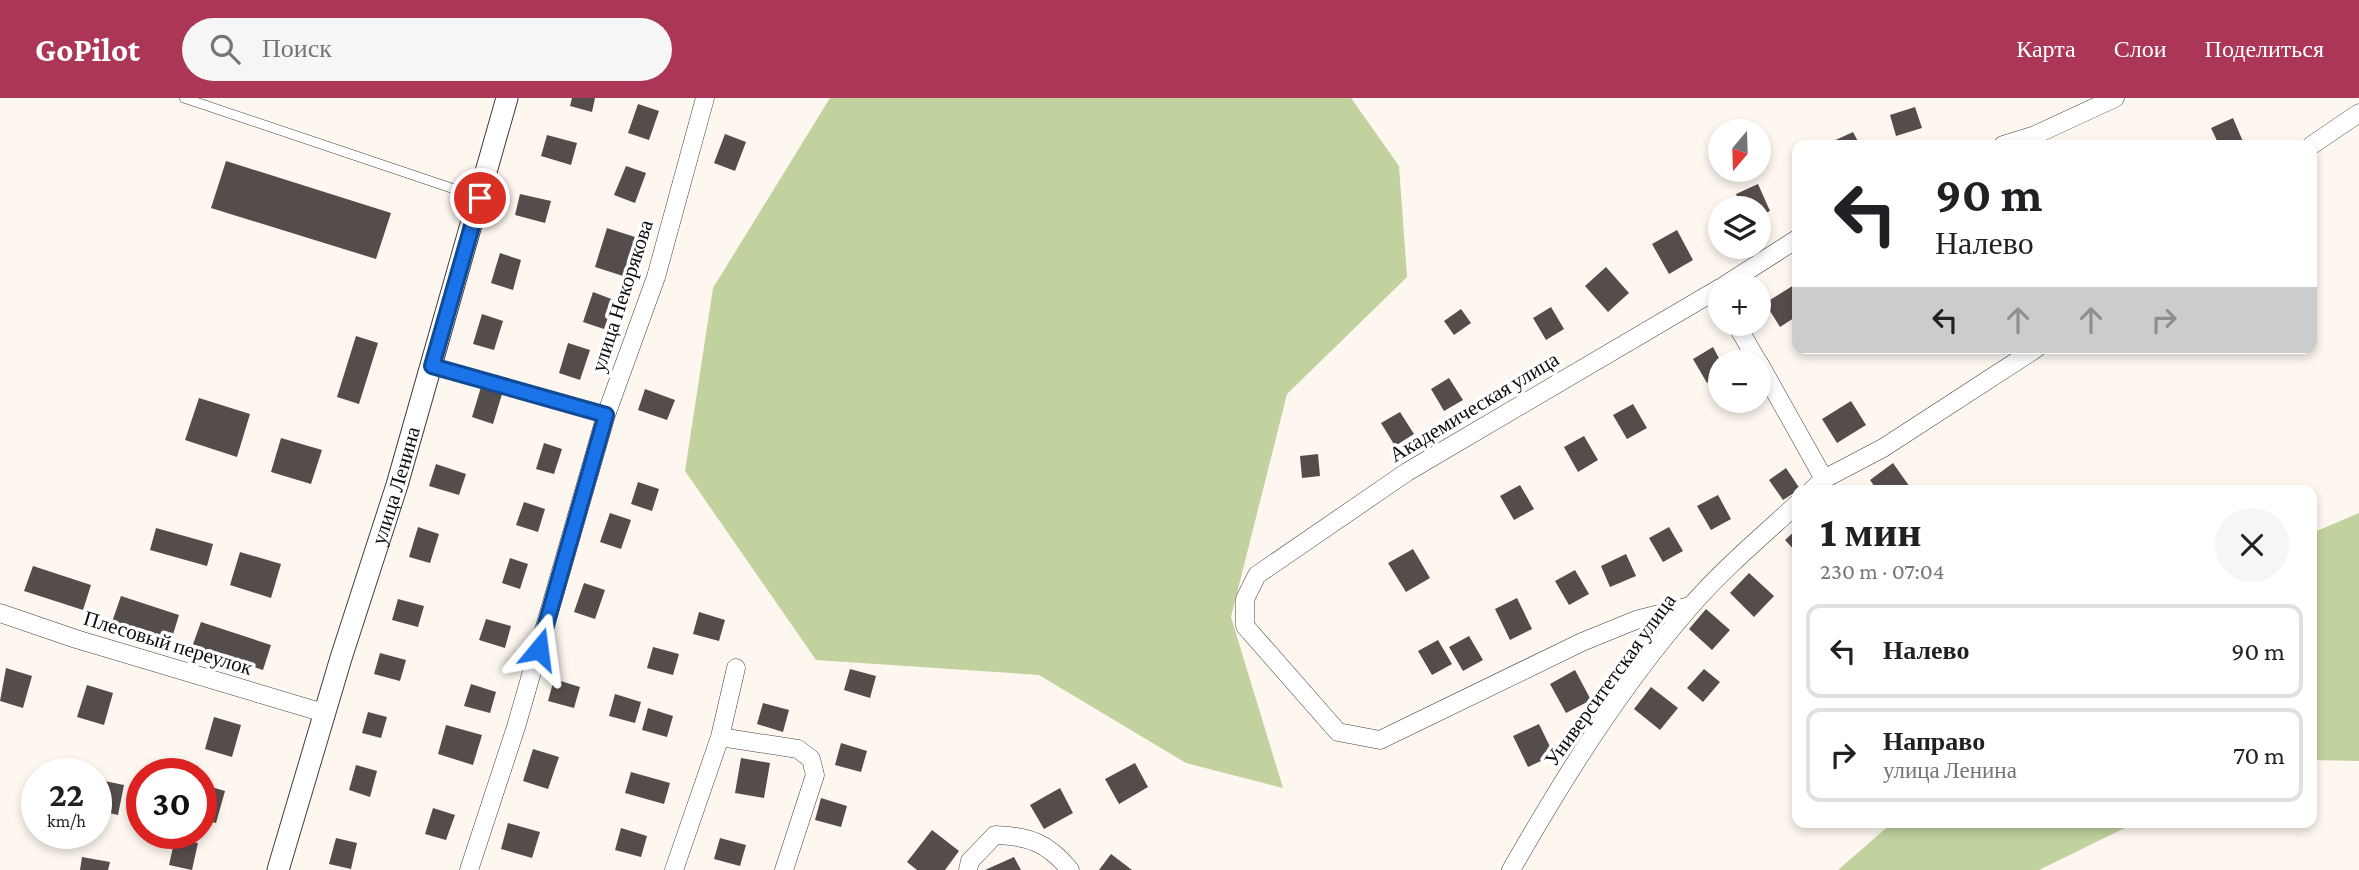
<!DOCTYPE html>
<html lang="ru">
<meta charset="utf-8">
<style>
body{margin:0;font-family:"Crimson Pro",serif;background:#f6f6f6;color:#202124;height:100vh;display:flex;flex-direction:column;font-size:26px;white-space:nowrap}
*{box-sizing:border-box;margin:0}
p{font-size:23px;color:#757577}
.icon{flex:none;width:38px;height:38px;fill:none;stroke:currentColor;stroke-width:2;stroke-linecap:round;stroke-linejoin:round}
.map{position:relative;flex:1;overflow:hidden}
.side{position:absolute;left:1792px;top:387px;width:525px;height:343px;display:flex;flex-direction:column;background:#fff;border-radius:14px;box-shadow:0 4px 10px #0003}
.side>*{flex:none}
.guide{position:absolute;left:1792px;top:42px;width:525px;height:214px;border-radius:14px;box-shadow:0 4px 10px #0003;background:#fff;color:#202124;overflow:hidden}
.needle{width:46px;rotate:199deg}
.controls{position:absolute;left:1708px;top:21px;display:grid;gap:14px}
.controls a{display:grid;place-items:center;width:63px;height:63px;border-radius:50%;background:#fff;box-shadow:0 4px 10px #0003;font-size:35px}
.speed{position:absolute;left:21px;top:660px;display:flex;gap:14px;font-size:35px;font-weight:700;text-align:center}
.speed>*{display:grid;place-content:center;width:91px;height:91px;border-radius:50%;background:#fff;box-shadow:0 4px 10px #0003;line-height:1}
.speed small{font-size:18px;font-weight:400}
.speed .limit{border:10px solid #d22;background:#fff;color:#111}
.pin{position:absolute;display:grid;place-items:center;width:60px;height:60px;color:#fff;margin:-30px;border:4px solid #fff;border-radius:50%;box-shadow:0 2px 7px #0007}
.me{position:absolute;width:77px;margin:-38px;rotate:16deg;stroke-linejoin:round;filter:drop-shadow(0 0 5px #0008)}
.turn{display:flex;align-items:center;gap:24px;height:147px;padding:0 28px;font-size:32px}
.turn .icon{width:91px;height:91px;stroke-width:2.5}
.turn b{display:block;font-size:49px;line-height:60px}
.lanes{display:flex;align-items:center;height:66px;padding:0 28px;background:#0003;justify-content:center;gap:35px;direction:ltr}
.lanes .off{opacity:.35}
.round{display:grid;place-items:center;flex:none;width:74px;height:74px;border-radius:37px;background:#f6f6f6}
.head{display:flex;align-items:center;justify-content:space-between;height:119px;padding:0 28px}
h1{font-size:42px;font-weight:800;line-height:52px}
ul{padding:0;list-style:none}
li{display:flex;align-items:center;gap:21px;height:94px;margin:0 14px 10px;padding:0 14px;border:4px solid #e0e0e0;border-radius:14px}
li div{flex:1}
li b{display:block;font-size:26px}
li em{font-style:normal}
header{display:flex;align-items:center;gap:42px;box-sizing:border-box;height:98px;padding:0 35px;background:#ac3656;color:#fff}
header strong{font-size:33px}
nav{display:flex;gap:38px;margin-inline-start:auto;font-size:24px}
.search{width:490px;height:63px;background:#f6f6f6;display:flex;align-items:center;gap:18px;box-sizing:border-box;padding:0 24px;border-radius:38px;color:#757577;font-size:26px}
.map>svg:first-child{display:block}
.forest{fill:#c1d29e}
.building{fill:#554d4b}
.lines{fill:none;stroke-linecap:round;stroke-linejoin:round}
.service-casing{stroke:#404040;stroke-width:10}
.minor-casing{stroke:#404040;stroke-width:19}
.tertiary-casing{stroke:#404040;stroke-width:23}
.service{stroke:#fff;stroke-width:9}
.minor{stroke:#fff;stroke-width:18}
.tertiary{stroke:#fff;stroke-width:21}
.route-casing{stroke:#114b97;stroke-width:18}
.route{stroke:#1a73e8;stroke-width:12}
.labels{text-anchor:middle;stroke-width:7;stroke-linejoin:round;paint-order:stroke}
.street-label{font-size:21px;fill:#0d0d0d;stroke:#fff}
</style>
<header>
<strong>GoPilot</strong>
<div class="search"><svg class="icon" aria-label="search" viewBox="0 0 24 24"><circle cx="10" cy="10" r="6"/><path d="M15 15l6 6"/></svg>Поиск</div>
<nav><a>Карта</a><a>Слои</a><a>Поделиться</a></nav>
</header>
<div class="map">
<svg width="2359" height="772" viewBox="0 0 2359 772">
<rect width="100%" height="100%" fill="#fdf7f0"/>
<!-- forest -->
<path class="forest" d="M830 0H1351L1399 68 1407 179 1287 296 1231 519 1283 690 1186 665 1039 577 816 562 685 373 713 190Z
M2359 415V663L2312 662V435Z
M1892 725V724L2135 725 2039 772H1838Z"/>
<!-- building -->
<path class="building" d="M572 0H595L592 14 570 8Z
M638 6 659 13 649 42 628 35Z
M1915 9 1922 30 1896 38 1890 17Z
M2233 20 2244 46 2219 47 2211 30Z
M1853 34 1860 47H1830L1829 45Z
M725 36 746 44 735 73 714 65Z
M547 37 577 45 571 67 541 58Z
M226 63 391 115 376 161 211 110Z
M626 68 646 75 635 105 614 97Z
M1758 86 1770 113 1759 118V110H1742L1736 96Z
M520 96 551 103 545 125 515 117Z
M607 130 635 139 623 178 595 169Z
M1677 132 1693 162 1669 176 1652 146Z
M500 155 521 162 513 192 491 185Z
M1606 169 1629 195 1608 214 1585 188Z
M1794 187 1797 192V218L1780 229 1765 205Z
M593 194 614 202 604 231 583 224Z
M1551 209 1564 231 1546 242 1533 220Z
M1461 211 1471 225 1454 237 1444 223Z
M482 216 503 223 494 252 473 246Z
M356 238 378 245 359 306 337 299Z
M568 245 590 252 580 282 559 275Z
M1713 249 1721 264 1720 277 1707 285 1693 261Z
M1449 280 1463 302 1444 313 1431 291Z
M481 289 502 296 493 326 472 319Z
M645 291 675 302 667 322 638 312Z
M199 300 250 316 237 359 185 342Z
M1851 303 1866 327 1837 345 1822 321Z
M1633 306 1647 330 1627 341 1613 317Z
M1400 314 1414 336 1395 348 1381 325Z
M1584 338 1598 362 1578 374 1564 349Z
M281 340 322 352 311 386 271 374Z
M544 345 562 351 554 376 536 371Z
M1318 356 1320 378 1302 380 1300 358Z
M1893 365 1912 392H1877L1870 382Z
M436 366 466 376 459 397 429 388Z
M1786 370 1800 391 1783 402 1769 382Z
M638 384 659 391 652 413 631 406Z
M1520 387 1534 411 1514 422 1500 398Z
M1718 397 1731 421 1711 432 1697 408Z
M524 404 545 411 538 434 516 427Z
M610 415 631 422 621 451 600 444Z
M418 429 439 436 430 465 409 459Z
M1669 429 1683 453 1663 464 1649 440Z
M156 430 213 446 207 468 150 452Z
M1797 431V455L1785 442Z
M1413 451 1430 480 1406 494 1388 465Z
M240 454 281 466 271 500 230 487Z
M1626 456 1636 478 1610 489 1601 468Z
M510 460 528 466 520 491 502 485Z
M33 468 91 487 83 512 24 493Z
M1575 472 1589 496 1569 507 1555 483Z
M1749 475 1774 498 1754 519 1730 495Z
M584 485 605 492 595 521 574 514Z
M121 498 179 517 171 543 112 524Z
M1517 500 1532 531 1510 542 1495 511Z
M398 501 424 508 418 529 392 522Z
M1706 511 1730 532 1712 552 1689 531Z
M699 514 725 522 719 543 693 536Z
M486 521 511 528 505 550 479 542Z
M201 524 271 547 263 572 192 549Z
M1469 538 1483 562 1463 573 1449 549Z
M1438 542 1452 566 1432 577 1418 553Z
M653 549 679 556 673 577 647 570Z
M380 555 406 562 400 583 374 576Z
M6 570 32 578 23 610 0 603Z
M850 571 876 578 870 600 844 592Z
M1704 571 1720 584 1703 604 1687 590Z
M1575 572 1591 602 1566 615 1550 586Z
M554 581 580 589 574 610 548 603Z
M471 586 496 594 490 615 464 608Z
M87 587 113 595 104 627 77 619Z
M1651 589 1678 610 1660 632 1634 611Z
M615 596 641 604 635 625 609 618Z
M763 605 789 612 783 634 757 626Z
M648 610 673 618 667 639 642 632Z
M368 614 387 619 381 640 362 635Z
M214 619 241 627 232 659 205 651Z
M1539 626 1554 657 1528 669 1513 638Z
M446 627 482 637 473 667 438 656Z
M841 645 867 653 861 674 835 667Z
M533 651 559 659 548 691 523 683Z
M741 660 770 665 764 700 735 695Z
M1135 665 1148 689 1119 706 1105 681Z
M356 667 377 673 370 699 349 692Z
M631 674 670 685 664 706 625 695Z
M100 682 124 687 118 717 96 712Z
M201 686 225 693 216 725 201 721Z
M1060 690 1073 715 1044 731 1030 707Z
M821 700 847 708 841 729 815 722Z
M433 710 455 717 446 742 425 736Z
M508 725 540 734 532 760 501 751Z
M621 730 647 738 641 759 615 752Z
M932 732 959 753 945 772H917L907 764Z
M175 740 198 745 192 772 169 767Z
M336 740 357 745 351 771 329 766Z
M720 740 746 747 740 768 714 761Z
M1111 756 1132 772H1099Z
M82 759 110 764 108 772H80Z
M1014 759 1021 772H985Z"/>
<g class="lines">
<!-- service casing -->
<g class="service-casing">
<path id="service" d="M184 0 478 99
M432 268 606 317"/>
</g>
<!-- minor casing -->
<g class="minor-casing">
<path id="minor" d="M2003 47 2035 37 2115 0
M2312 47 2359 15
M1725 187 1797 141
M1736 226 1758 264
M1759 265 1824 381
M1812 392 1824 381 1883 350 2037 250
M1690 508 1636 522 1582 544 1380 642 1338 634 1245 528V501L1257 477 1407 374 1720 190
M0 515 76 541 324 615
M720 639 798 651 811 661 815 677 784 772
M469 772 516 629 606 317 656 179 705 0
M674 772 720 639 736 570
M968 772 970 763 995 737C1029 738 1048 745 1070 772
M1511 772C1563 681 1621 588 1690 509 1722 472 1761 439 1797 406"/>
</g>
<!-- tertiary casing -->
<g class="tertiary-casing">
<g id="tertiary">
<path id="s1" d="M278 772 341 560 397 387 507 0"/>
</g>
</g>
<!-- service -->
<use href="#service" class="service"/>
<!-- minor -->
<use href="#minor" class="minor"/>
<!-- tertiary -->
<use href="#tertiary" class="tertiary"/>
</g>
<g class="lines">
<!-- route casing -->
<g class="route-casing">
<path id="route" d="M480 100 432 268 606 317 539 551"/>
</g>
<!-- route -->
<use href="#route" class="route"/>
</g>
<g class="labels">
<!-- street labels -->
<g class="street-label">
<text transform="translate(622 198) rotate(-72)" y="7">улица Некорякова</text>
<text transform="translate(1474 309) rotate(-31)" y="7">Академическая улица</text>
<text dy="7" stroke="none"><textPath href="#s1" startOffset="402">улица Ленина</textPath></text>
<text transform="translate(168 545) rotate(17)" y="7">Плесовый переулок</text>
<text transform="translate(1610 582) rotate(-54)" y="7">Университетская улица</text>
</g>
</g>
</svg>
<div class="controls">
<a><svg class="needle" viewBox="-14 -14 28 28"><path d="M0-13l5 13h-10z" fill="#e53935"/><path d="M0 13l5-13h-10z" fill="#757577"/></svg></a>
<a><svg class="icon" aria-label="layers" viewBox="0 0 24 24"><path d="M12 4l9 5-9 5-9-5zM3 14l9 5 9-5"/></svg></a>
<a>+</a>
<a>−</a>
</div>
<div class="speed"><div>22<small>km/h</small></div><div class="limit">30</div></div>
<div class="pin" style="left:480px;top:100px;background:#d93025"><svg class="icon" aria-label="arrive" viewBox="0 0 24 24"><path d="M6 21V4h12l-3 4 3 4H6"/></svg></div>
<svg class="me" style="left:539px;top:551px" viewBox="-20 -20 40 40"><path d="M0-17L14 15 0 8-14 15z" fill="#1a73e8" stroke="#fff" stroke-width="4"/></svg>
<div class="guide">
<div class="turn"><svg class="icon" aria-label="left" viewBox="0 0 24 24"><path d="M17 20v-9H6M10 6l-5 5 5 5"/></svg><div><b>90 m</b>Налево</div></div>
<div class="lanes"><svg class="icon" aria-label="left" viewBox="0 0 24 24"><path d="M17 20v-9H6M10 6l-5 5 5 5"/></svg><svg class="icon off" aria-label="ahead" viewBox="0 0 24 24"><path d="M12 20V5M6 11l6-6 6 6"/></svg><svg class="icon off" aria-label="ahead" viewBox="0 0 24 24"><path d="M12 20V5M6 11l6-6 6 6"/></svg><svg class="icon off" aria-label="right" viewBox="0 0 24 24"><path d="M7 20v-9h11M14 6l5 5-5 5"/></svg></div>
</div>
<section class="side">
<div class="head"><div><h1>1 мин</h1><p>230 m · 07:04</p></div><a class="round"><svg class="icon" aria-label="close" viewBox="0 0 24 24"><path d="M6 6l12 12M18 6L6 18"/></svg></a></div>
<ul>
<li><svg class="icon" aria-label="left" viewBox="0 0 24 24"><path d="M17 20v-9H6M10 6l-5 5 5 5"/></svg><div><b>Налево</b></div><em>90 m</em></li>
<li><svg class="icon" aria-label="right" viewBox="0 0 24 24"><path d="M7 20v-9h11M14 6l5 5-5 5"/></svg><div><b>Направо</b><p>улица Ленина</p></div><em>70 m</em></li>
</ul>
</section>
</div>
